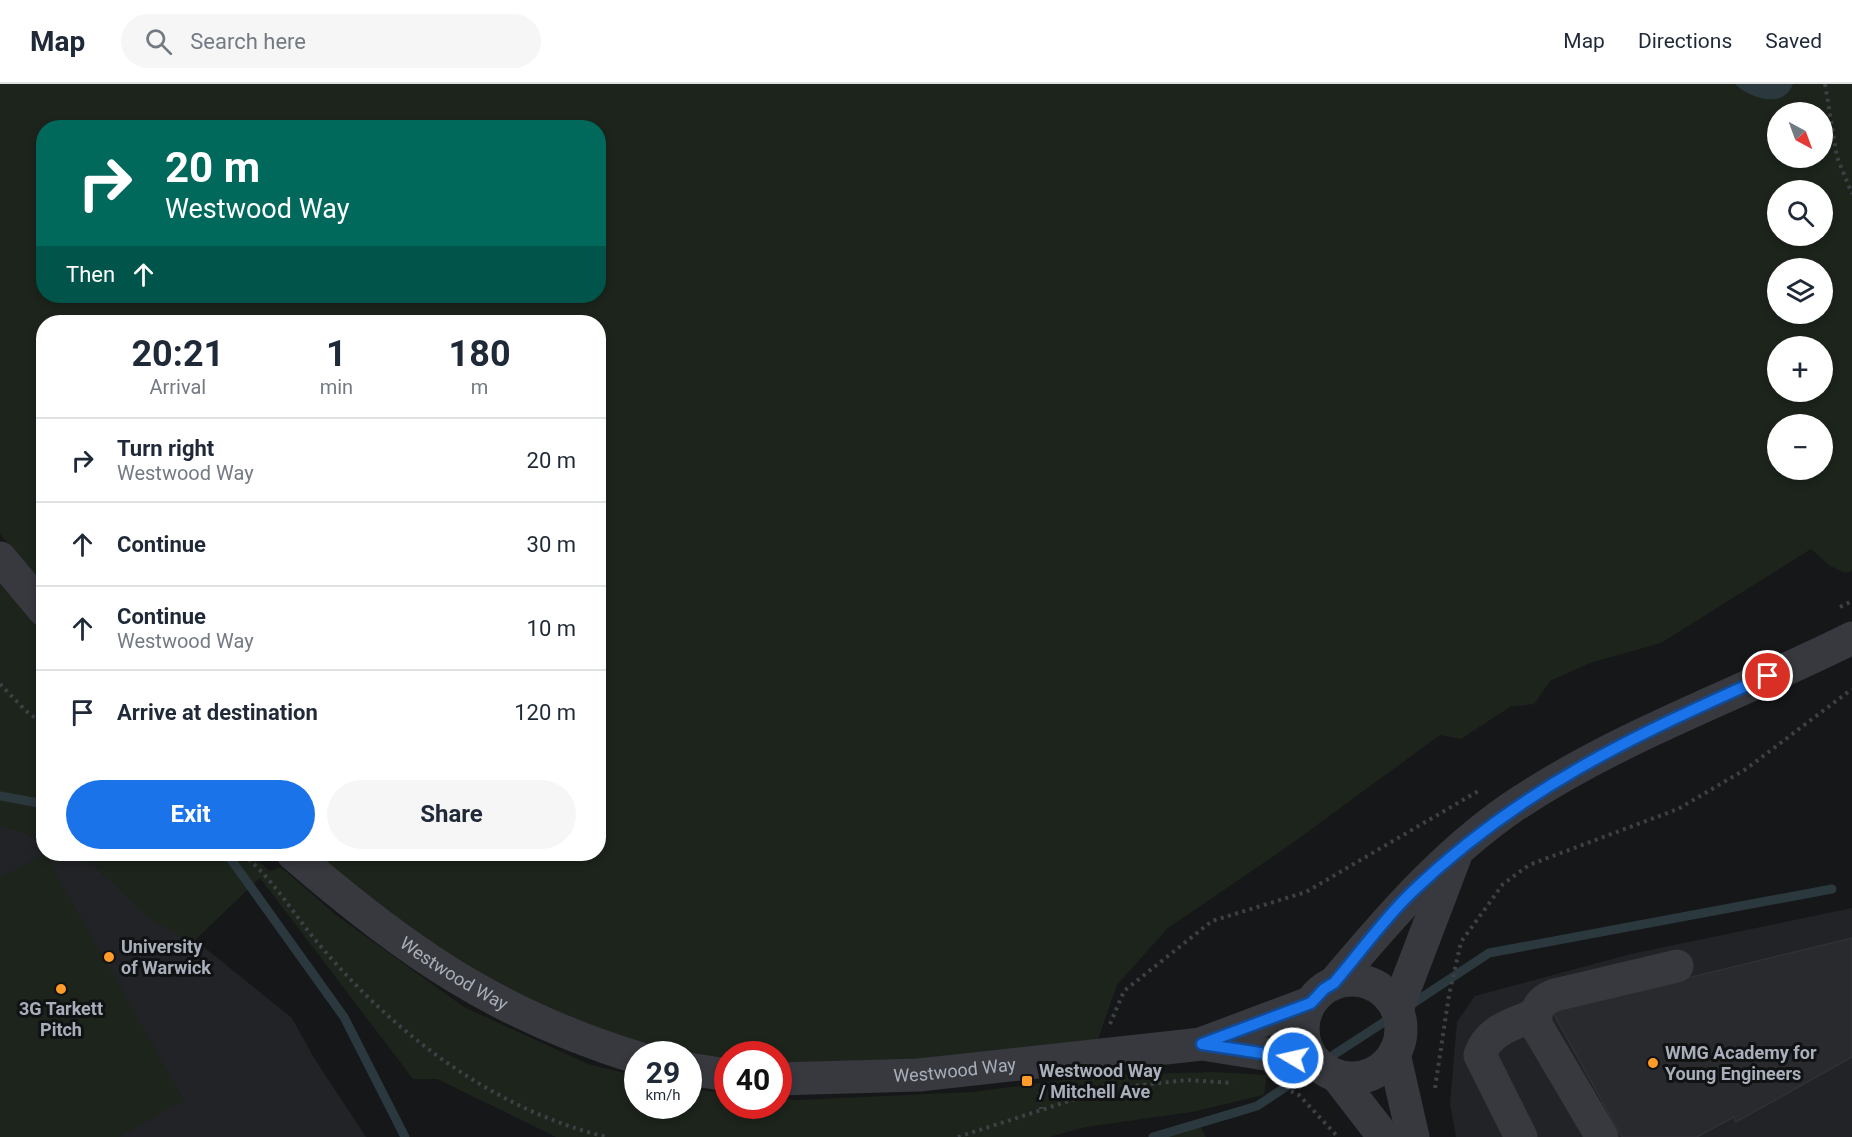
<!DOCTYPE html>
<meta charset="utf-8">
<style>
body{margin:0;font-family:Roboto,sans-serif;background:#f6f6f7;color:#1f2937;height:100vh;display:flex;flex-direction:column;font-size:22px;white-space:nowrap}
*{box-sizing:border-box;margin:0}
p{font-size:20px;color:#747a83}
.icon{flex:none;width:33px;height:33px;fill:none;stroke:currentColor;stroke-width:2;stroke-linecap:round;stroke-linejoin:round}
.map{position:relative;flex:1;overflow:hidden}
.sheet{position:absolute;left:36px;top:231px;width:570px;height:546px;display:flex;flex-direction:column;background:#fff;border-radius:24px;box-shadow:0 3px 9px #0003}
.sheet>*{flex:none}
.top-card{position:absolute;left:36px;top:36px;width:570px;height:183px;border-radius:24px;box-shadow:0 3px 9px #0003;background:#00695c;color:#fff;overflow:hidden}
.needle{width:39px;rotate:139deg}
.buttons{position:absolute;left:1767px;top:18px;display:grid;gap:12px}
.buttons a{display:grid;place-items:center;width:66px;height:66px;border-radius:50%;background:#fff;box-shadow:0 3px 9px #0003;font-size:30px}
.speed{position:absolute;left:624px;top:957px;display:flex;gap:12px;font-size:30px;font-weight:700;text-align:center}
.speed>*{display:grid;place-content:center;width:78px;height:78px;border-radius:50%;background:#fff;box-shadow:0 3px 9px #0003;line-height:1}
.speed small{font-size:15px;font-weight:400}
.speed .limit{border:9px solid #d22;background:#fff;color:#111}
.pin{position:absolute;display:grid;place-items:center;width:51px;height:51px;color:#fff;margin:-26px;border:3px solid #fff;border-radius:50%;box-shadow:0 2px 6px #0007}
.me{position:absolute;width:66px;margin:-33px;rotate:279deg;stroke-linejoin:round;filter:drop-shadow(0 0 4px #0008)}
.turn{display:flex;align-items:center;gap:21px;height:126px;padding:0 30px;font-size:27px}
.turn .icon{width:78px;height:78px;stroke-width:2.5}
.turn b{display:block;font-size:42px;line-height:51px}
.then{display:flex;align-items:center;height:57px;padding:0 30px;background:#0003;gap:12px;font-size:22px}
.eta{display:flex;justify-content:space-evenly;align-items:center;height:102px;text-align:center}
.eta b{font-size:36px;font-weight:700;line-height:42px}
.primary-button{display:flex;gap:12px;margin-top:auto;padding:12px 30px}
.primary-button a{flex:1;height:69px;border-radius:36px;background:#1a73e8;color:#fff;font-size:24px;font-weight:700;line-height:69px;text-align:center}
.primary-button a+a{background:#f6f6f7;color:#1f2937}
ul{padding:0;list-style:none}
li{display:flex;align-items:center;gap:18px;height:84px;padding:0 30px;border-top:2px solid #e0e1e3}
li div{flex:1}
li b{display:block;font-size:22px}
li em{font-style:normal}
header{display:flex;align-items:center;gap:36px;box-sizing:border-box;height:84px;padding:0 30px;background:#fff;border-bottom:2px solid #e0e1e3}
header strong{font-size:28px}
nav{display:flex;gap:33px;margin-inline-start:auto;font-size:21px}
.search{width:420px;height:54px;background:#f6f6f7;display:flex;align-items:center;gap:15px;box-sizing:border-box;padding:0 21px;border-radius:33px;color:#747a83;font-size:22px}
.map>svg:first-child{display:block}
.built{fill:#222326}
.green{fill:#1c241c;fill-rule:evenodd}
.water{fill:#2b383e}
.lines{fill:none;stroke-linecap:round;stroke-linejoin:round}
.stream{stroke:#2b383e;stroke-width:9}
.building{fill:#292a2d;stroke:#303135;stroke-width:1.5}
.path{stroke:#3d4045;stroke-width:4;stroke-dasharray:3 4.5;stroke-linecap:butt}
.minor{stroke:#37393e;stroke-width:33}
.route-casing{stroke:#114b97;stroke-width:15}
.route{stroke:#1a73e8;stroke-width:10}
.poi-dot{fill:#ff9b29;stroke:#111214;stroke-width:2}
.labels{text-anchor:middle;stroke-width:6;stroke-linejoin:round;paint-order:stroke}
.poi-label{font-size:18px;font-weight:bold;fill:#a8afba;stroke:#111214;text-anchor:start}
.street-label{font-size:18px;fill:#a8afba;stroke:#111214}
</style>
<header>
<strong>Map</strong>
<div class="search"><svg class="icon" aria-label="search" viewBox="0 0 24 24"><circle cx="10" cy="10" r="6"/><path d="M15 15l6 6"/></svg>Search here</div>
<nav><a>Map</a><a>Directions</a><a>Saved</a></nav>
</header>
<div class="map">
<svg width="1852" height="1053" viewBox="0 0 1852 1053">
<rect width="100%" height="100%" fill="#161719"/>
<!-- built -->
<path class="built" d="M0 729 43 744 44 770H88L292 934 314 974 366 1053H0Z
M1852 824V1053H1456L1450 1020 1457 938 1475 912 1631 870Z"/>
<!-- green -->
<path class="green" d="M0 0H1852V486L1846 489 1830 482 1811 465 1661 559 1590 579 1550 597 1534 620 1510 623 1461 655 1440 651 1287 763 1168 844 1117 901 1097 958 955 975 779 981 778 970H728L727 978C621 960 521 926 433 863 392 834 354 801 315 770H598V238H44L43 503 0 450ZM1778 28H1822V74H1778ZM44 44H598V212H44ZM1778 106H1822V152H1778ZM1778 184H1822V230H1778ZM1778 262H1822V308H1778ZM1778 340H1822V386H1778Z
M0 499 43 548V758L21 748 0 742Z
M45 770 184 1016 119 1053H0V794Z
M68 770H250L270 787 281 783 336 831 464 923 588 980 637 992 638 1022H688L689 1005 727 1009 728 1022H778L779 1014 797 1016 972 1008 1100 991 1215 988 1267 991 1264 1011 1192 1028 1086 1043 1049 1053H556L437 995H413L260 794 193 858 152 836 94 782Z
M1199 1039 1206 1053H1153Z"/>
<!-- water -->
<path class="water" d="M1735 0H1793C1784 25 1750 15 1735 0Z"/>
<g class="lines">
<!-- stream -->
<path class="stream" d="M0 712 44 720
M218 770 230 774 344 933 405 1053
M1409 922 1489 869 1832 805
M1321 979 1395 931
M1153 1053 1257 1022 1310 987"/>
</g>
<!-- building -->
<path class="building" d="M1852 854V973L1736 1038 1734 1033 1697 1053H1622L1552 927Z"/>
<g class="lines">
<!-- path -->
<path class="path" d="M1825 0 1837 73 1852 110
M1840 523 1852 517
M0 600 26 627 44 641
M243 770C273 796 289 823 313 853 387 944 492 1026 607 1053
M1110 940 1124 907 1212 837 1306 808 1480 706
M1435 1004 1449 911 1461 858 1503 800 1529 781 1678 725 1746 685 1852 605
M1106 1005 1187 996 1233 999
M1291 1007 1299 1011 1338 1053
M1039 1008 1041 1025
M958 1053 1106 1005 1105 999"/>
<!-- minor -->
<g class="minor">
<path d="M0 474 44 526"/>
<path id="s1" d="M293 770C404 866 495 930 638 974"/>
<circle cx="1352" cy="945" r="49"/>
<path d="M1334 899C1388 835 1442 772 1511 724 1618 652 1738 611 1852 554"/>
<path d="M1397 925 1455 773"/>
<path d="M1203 959 1310 919"/>
<path d="M1394 970 1413 1053"/>
<path d="M688 985 728 991"/>
<path d="M1336 991 1384 1053"/>
<path id="s2" d="M778 995 919 991 1202 960 1316 978"/>
<path d="M1521 1053 1480 971C1488 946 1513 940 1535 931"/>
<path d="M1602 1053 1536 941C1535 925 1539 917 1555 911L1677 882"/>
</g>
</g>
<g class="lines">
<!-- route casing -->
<g class="route-casing">
<path id="route" d="M1293 974 1202 960 1311 919 1324 905 1334 899C1359 870 1383 836 1411 809 1519 705 1633 652 1768 592"/>
</g>
<!-- route -->
<use href="#route" class="route"/>
</g>
<!-- markers -->
<g class="poi-dot">
<circle cx="109" cy="873" r="6"/>
<circle cx="61" cy="905" r="6"/>
<circle cx="1653" cy="979" r="6"/>
<rect x="1021" y="991" width="12" height="12" rx="3"/>
</g>
<g class="labels">
<!-- poi labels -->
<g class="poi-label">
<text x="121" y="869">University<tspan x="121" dy="21">of Warwick</tspan></text>
<text x="61" y="931" text-anchor="middle">3G Tarkett<tspan x="61" dy="21">Pitch</tspan></text>
<text x="1665" y="975">WMG Academy for<tspan x="1665" dy="21">Young Engineers</tspan></text>
<text x="1039" y="993">Westwood Way<tspan x="1039" dy="21">/ Mitchell Ave</tspan></text>
</g>
<!-- street labels -->
<g class="street-label">
<text dy="6" stroke="none"><textPath href="#s1" startOffset="201">Westwood Way</textPath></text>
<text dy="6" stroke="none"><textPath href="#s2" startOffset="177">Westwood Way</textPath></text>
</g>
</g>
</svg>
<div class="buttons">
<a><svg class="needle" viewBox="-14 -14 28 28"><path d="M0-13l5 13h-10z" fill="#e53935"/><path d="M0 13l5-13h-10z" fill="#747a83"/></svg></a>
<a><svg class="icon" aria-label="search" viewBox="0 0 24 24"><circle cx="10" cy="10" r="6"/><path d="M15 15l6 6"/></svg></a>
<a><svg class="icon" aria-label="layers" viewBox="0 0 24 24"><path d="M12 4l9 5-9 5-9-5zM3 14l9 5 9-5"/></svg></a>
<a>+</a>
<a>−</a>
</div>
<div class="speed"><div>29<small>km/h</small></div><div class="limit">40</div></div>
<div class="pin" style="left:1768px;top:592px;background:#d93025"><svg class="icon" aria-label="arrive" viewBox="0 0 24 24"><path d="M6 21V4h12l-3 4 3 4H6"/></svg></div>
<svg class="me" style="left:1293px;top:974px" viewBox="-20 -20 40 40"><circle r="17" fill="#1a73e8" stroke="#fff" stroke-width="3"/><path d="M0-11L8 9 0 5-8 9z" fill="#fff"/></svg>
<div class="top-card">
<div class="turn"><svg class="icon" aria-label="right" viewBox="0 0 24 24"><path d="M7 20v-9h11M14 6l5 5-5 5"/></svg><div><b>20 m</b>Westwood Way</div></div>
<div class="then">Then<svg class="icon" aria-label="ahead" viewBox="0 0 24 24"><path d="M12 20V5M6 11l6-6 6 6"/></svg></div>
</div>
<section class="sheet">
<div class="eta">
<div><b>20:21</b><p>Arrival</p></div>
<div><b>1</b><p>min</p></div>
<div><b>180</b><p>m</p></div>
</div>
<ul>
<li><svg class="icon" aria-label="right" viewBox="0 0 24 24"><path d="M7 20v-9h11M14 6l5 5-5 5"/></svg><div><b>Turn right</b><p>Westwood Way</p></div><em>20 m</em></li>
<li><svg class="icon" aria-label="ahead" viewBox="0 0 24 24"><path d="M12 20V5M6 11l6-6 6 6"/></svg><div><b>Continue</b></div><em>30 m</em></li>
<li><svg class="icon" aria-label="ahead" viewBox="0 0 24 24"><path d="M12 20V5M6 11l6-6 6 6"/></svg><div><b>Continue</b><p>Westwood Way</p></div><em>10 m</em></li>
<li><svg class="icon" aria-label="arrive" viewBox="0 0 24 24"><path d="M6 21V4h12l-3 4 3 4H6"/></svg><div><b>Arrive at destination</b></div><em>120 m</em></li>
</ul>
<div class="primary-button"><a>Exit</a><a>Share</a></div>
</section>
</div>
